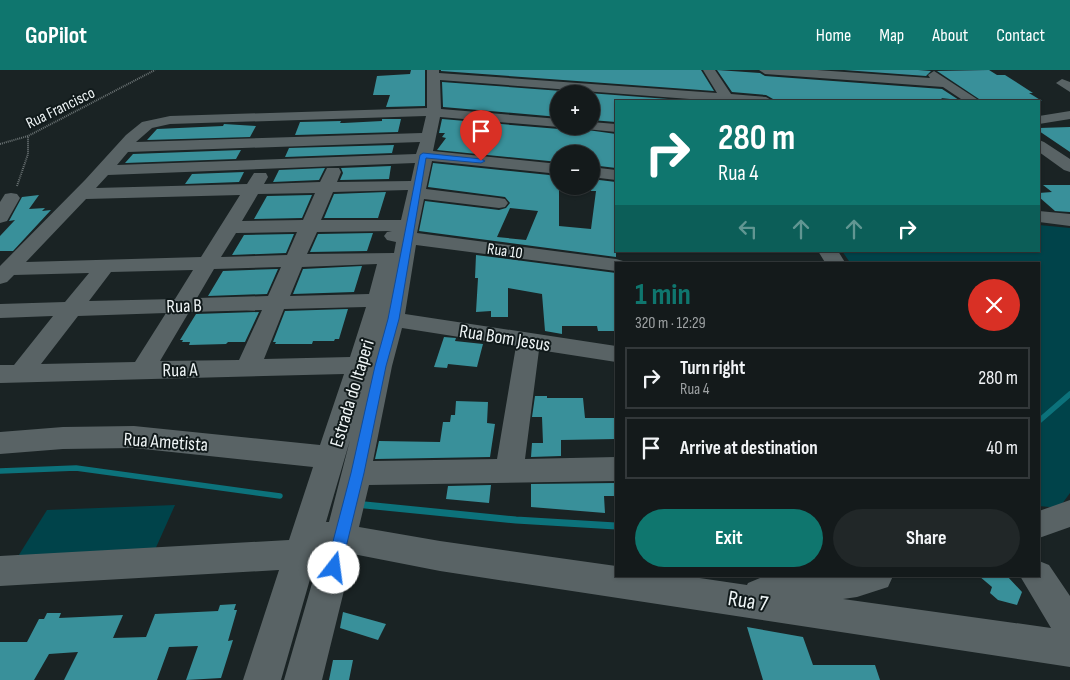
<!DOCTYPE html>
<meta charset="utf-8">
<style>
body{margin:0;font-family:"Sofia Sans Condensed",sans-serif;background:#212728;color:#f1f3f6;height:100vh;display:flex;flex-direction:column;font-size:19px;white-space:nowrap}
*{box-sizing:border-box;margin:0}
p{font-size:16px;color:#9da1a3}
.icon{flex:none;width:28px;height:28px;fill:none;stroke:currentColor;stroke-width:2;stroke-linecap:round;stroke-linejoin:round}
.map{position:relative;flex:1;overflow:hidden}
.side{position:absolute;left:615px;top:192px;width:425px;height:315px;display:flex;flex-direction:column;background:#141a1b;border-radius:0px;box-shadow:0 1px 4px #0004,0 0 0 1px #33383a}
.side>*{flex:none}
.top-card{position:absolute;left:615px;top:30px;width:425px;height:152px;border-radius:0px;box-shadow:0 1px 4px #0004,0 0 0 1px #33383a;background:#0f766e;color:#fff;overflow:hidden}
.controls{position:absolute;left:550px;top:15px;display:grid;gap:10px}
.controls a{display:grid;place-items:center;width:50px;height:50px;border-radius:50%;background:#141a1b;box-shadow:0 1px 4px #0004,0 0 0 1px #33383a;font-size:25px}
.pin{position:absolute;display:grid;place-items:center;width:42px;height:42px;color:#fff;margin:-51px -21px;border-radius:50% 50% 50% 0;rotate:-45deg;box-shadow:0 0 5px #0007}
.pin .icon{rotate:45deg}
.me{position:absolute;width:55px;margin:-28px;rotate:15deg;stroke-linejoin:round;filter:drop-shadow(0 0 4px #0008)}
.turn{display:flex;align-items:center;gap:18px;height:105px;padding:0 20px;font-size:22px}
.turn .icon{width:65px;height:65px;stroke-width:2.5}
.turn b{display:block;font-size:35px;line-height:42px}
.lanes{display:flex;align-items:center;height:48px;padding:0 20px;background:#0003;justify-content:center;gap:25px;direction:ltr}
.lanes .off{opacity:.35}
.round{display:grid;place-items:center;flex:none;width:52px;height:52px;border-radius:26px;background:#212728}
.overview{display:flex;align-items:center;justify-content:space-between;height:85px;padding:0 20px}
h1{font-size:30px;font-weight:700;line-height:38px;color:#0f766e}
.primary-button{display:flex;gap:10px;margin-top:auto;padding:10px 20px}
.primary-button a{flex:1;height:58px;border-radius:30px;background:#0f766e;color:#fff;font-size:20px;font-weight:700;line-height:58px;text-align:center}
.primary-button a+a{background:#212728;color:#f1f3f6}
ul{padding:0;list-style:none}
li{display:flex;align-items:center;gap:15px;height:62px;margin:0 10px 8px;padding:0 10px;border:2px solid #33383a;border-radius:0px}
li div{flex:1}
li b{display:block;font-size:19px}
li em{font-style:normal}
header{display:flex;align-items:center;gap:30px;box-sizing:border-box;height:70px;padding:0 25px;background:#0f766e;color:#fff}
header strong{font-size:24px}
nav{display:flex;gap:28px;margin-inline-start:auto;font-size:18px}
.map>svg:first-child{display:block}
.green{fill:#00434a}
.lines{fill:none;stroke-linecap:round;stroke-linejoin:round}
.stream-far1{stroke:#0c727b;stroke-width:5.5}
.stream{stroke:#0c727b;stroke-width:7}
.building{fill:#39909a;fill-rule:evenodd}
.path{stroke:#6b7374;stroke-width:2;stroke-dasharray:1 1;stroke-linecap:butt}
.minor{fill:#596365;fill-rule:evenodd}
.route{fill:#1a73e8;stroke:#114b97}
.labels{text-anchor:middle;stroke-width:4;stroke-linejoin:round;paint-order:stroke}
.far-street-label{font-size:16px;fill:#eff5f6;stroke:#111a1b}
.street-label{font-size:19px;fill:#eff5f6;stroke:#111a1b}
.near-street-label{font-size:22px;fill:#eff5f6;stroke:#111a1b}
</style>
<header>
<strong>GoPilot</strong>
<nav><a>Home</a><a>Map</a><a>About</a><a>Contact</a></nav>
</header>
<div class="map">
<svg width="1070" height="610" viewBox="0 0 1070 610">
<rect width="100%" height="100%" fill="#1a2324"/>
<!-- green -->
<path class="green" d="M1039 155 1070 158V423L1059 438 1039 436V194H851L842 181H1039Z
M175 435 154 482 17 488 47 440Z"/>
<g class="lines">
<!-- stream-far1 -->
<path class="stream-far1" d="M1039 351 1070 324
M0 401 76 398 280 426"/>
<!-- stream -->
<path class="stream" d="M365 435 516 450 616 456"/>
</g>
<!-- building -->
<path class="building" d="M411 0H425V36L386 37 390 25H373L377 6 410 4Z
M441 0H701L714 21 441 1Z
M717 0 760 3 765 6 942 19 959 30 941 28 945 31H808L806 29H773L766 25 732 22Z
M844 0H918L931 1 926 6Z
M989 0 997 5H1005L1033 23H1029L1042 31H982L937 1Z
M442 12 695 31H616V52L591 50V24H559V47L443 37Z
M382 49H401L398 62 295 65 300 52 341 51 340 53H344L382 51Z
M442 49 559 59 566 57 616 64V73H614L616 98 591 95V84H558L559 92 437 80 446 68 442 67 445 63H439Z
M224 54 256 56 250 67 147 70 157 59 223 56Z
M1070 57V82L1039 61V58Z
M394 75 392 83H394L285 87 289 78Z
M241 80 236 89 125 93 133 84Z
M433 93 559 106V156L591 159 596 121H591V109L616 112V187L419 161 425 131 499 140 506 138 510 133 505 127 428 117ZM510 138 538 141 526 170 497 167Z
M391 96 389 109 340 110 343 103 341 98Z
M325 98 319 110 273 112 279 100Z
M244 102 239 112 185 114 192 104Z
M1043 115H1070V142L1055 141 1039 127V123L1052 122Z
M386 122 378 148H324L334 124Z
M39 125 29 139 45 138 42 141 51 140 13 181H0V166L15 150 9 151 22 127Z
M312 125 302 148 254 149 267 126Z
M373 163 367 181 310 182 318 164Z
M294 164 286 183 232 185 244 165Z
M476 185 616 203V261H598L597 256H562V264L545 261 542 224 508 218V247H491V241L476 242 478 208H475Z
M362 196 354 222 293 224 303 199Z
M278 199 267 224 208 226 223 201Z
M348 239 339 269H335L334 271H313L312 274H275L276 272H273L285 241Z
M259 242 245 272H228L226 274 189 275 190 272H182L183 270H180L196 244Z
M444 267 456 268 455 271 483 274 477 297 448 294 447 298 434 297Z
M535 326H547V328H583L585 348H615L616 369 561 370V386L531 387 532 373H543L542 347H532Z
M456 331 488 332 487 353 495 354 490 387 375 389 379 371 440 372 443 352H450L451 345H455Z
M616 413V426H604L605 443 531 437V414Z
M491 415 489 433 446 429 448 416Z
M979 506H1007L1022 522 1017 535 998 530 990 523 992 517Z
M236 534 234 540H237L228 571 233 570 221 608 186 610 198 576 169 577 157 610H64L78 582 49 584 34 610H0V572H27L39 549H44L47 543H61L59 548 123 545 113 568 146 567 155 544 218 541 220 535Z
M343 542 386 554 378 570 340 558Z
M747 557 803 567 813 595H875L880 610H763Z
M333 590H353L349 610H329Z"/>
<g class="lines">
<!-- path -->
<path class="path" d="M0 74 28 66 155 0
M17 116 28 84V66"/>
<!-- minor -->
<path class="minor" d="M427 0H439V3L717 23 703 0H715L731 24 766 27 773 31H716L440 10 441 39 559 49V56H564L559 57 440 47 433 81 559 94V104L432 91 426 119 499 128 505 129 508 133 505 137 499 138 424 129 417 163 616 189 623 191 625 194H616V201L416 175 405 244 616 276V292L539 280 525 389 616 387V411L369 415 359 457 440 471 616 496V506H686L747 515 748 513 760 508 773 506H893L888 517 857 527 843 529 1051 558 1020 506H1039V491L1049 495 1070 526V597L440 501 353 484 322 610H284L322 479 319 478 281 610H243L279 500 0 516V486L289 470 313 397 134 378 63 379 0 384V362L63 357 134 356 320 375 344 304 0 313V295H14L53 246 0 248V234L65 232 89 203 14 205 7 212 0 214V196L85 110 126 65 142 52 170 46 427 38ZM426 46 422 63 136 72 152 58 170 54ZM420 72 416 84 117 95 128 82ZM415 93 411 111 337 112 341 102 339 98H327L320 112 264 114 268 107 266 103H254L247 114 96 118 108 105ZM408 120 401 150H321L333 122ZM315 123 303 150 242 151 258 124ZM240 125 201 187 26 192 86 129ZM392 161 387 162 384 166 387 170 396 172 394 183 307 184 317 162ZM297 162 287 185 221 187 236 163ZM377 194 369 224 290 226 302 197ZM281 197 268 226 197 228 214 199ZM193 200 175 229 89 231 111 202ZM366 237 350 287 264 289 284 239ZM262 240 239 290 160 291 189 242ZM166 243 135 292 41 294 78 246ZM402 258 516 276 497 389 373 391 392 296ZM350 370 329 452H326Z
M759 0H817L930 8 928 5 934 1 980 31H964L943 17 765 4Z
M1062 9 1070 12V22L1056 13Z
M1070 41V49L1039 54V46Z
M591 52 616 54V62L586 59 584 56H591Z
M1039 70 1044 72 1070 89V102L1064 100 1039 82Z
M591 97 616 100V110L591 107Z
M11 123 17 124 20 128 7 151 0 153V132L5 124Z
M1039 141 1070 144V156L1039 152Z
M818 181H838L846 194H826Z
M1070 430V457L1039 468V441Z"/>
</g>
<!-- route -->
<path class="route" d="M423 83 481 89 485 91 481 93 426 88 399 249 386 296 364 403 341 498 339 503 334 505 328 503 326 498 351 403 375 296 388 249 420 85Z"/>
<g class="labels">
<!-- far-street labels -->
<g class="far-street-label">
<text transform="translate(60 37) rotate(-26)" y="6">Rua Francisco</text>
<text transform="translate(505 180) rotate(8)" y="6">Rua 10</text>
</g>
<!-- street labels -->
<g class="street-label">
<text transform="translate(184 235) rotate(-2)" y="7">Rua B</text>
<text transform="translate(505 267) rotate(9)" y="7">Rua Bom Jesus</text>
<text transform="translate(180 299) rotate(-1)" y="7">Rua A</text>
<text transform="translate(351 323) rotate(-73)" y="7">Estrada do Itaperi</text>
<text transform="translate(166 371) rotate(4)" y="7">Rua Ametista</text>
</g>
<!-- near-street labels -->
<g class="near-street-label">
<text transform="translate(748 530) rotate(9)" y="8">Rua 7</text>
</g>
</g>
</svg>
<div class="controls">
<a>+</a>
<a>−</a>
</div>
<div class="pin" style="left:481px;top:91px;background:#d93025"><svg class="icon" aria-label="arrive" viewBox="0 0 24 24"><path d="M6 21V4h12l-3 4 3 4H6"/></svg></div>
<svg class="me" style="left:334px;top:498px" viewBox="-20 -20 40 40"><circle r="19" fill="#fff"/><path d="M0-13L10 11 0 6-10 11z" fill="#1a73e8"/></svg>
<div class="top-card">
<div class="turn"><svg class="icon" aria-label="right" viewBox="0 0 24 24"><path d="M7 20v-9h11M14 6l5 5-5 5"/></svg><div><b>280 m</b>Rua 4</div></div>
<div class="lanes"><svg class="icon off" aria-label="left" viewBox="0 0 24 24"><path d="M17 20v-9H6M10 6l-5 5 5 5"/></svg><svg class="icon off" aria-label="ahead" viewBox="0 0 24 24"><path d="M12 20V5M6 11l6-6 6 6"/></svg><svg class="icon off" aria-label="ahead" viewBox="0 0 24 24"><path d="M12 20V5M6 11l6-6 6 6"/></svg><svg class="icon" aria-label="right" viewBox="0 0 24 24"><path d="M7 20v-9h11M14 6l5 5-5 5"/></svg></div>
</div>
<section class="side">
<div class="overview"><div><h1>1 min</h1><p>320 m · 12:29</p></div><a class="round" style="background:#d93025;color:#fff"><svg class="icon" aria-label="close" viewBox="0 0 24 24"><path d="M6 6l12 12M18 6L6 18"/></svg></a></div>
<ul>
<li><svg class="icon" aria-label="right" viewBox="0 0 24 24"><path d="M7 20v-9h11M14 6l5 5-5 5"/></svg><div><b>Turn right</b><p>Rua 4</p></div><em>280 m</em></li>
<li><svg class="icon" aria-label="arrive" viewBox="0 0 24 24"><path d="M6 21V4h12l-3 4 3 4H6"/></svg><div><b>Arrive at destination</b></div><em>40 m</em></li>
</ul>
<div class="primary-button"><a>Exit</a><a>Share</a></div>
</section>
</div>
